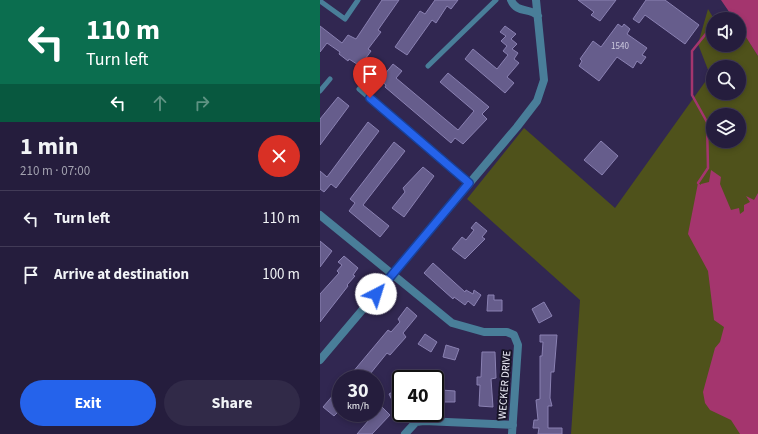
<!DOCTYPE html>
<meta charset="utf-8">
<style>
body{margin:0;font-family:"Source Sans 3",sans-serif;background:#312a48;color:#f1f3f6;height:100vh;display:flex;flex-direction:column;font-size:15px;white-space:nowrap}
*{box-sizing:border-box;margin:0}
p{font-size:13px;color:#a3a2b0}
.icon{flex:none;width:22px;height:22px;fill:none;stroke:currentColor;stroke-width:2;stroke-linecap:round;stroke-linejoin:round}
.map{position:relative;flex:1;overflow:hidden}
.sheet{display:flex;flex-direction:column;background:#251d3d;width:320px}
.sheet>*{flex:none}
.banner{background:#0b6e4f;color:#fff;overflow:hidden}
.fabs{position:absolute;left:386px;top:12px;display:grid;gap:8px}
.fabs a{display:grid;place-items:center;width:40px;height:40px;border-radius:50%;background:#251d3d;box-shadow:0 2px 6px #0003,0 0 0 1px #423b57;font-size:20px}
.speed{position:absolute;left:12px;top:370px;display:flex;gap:8px;font-size:20px;font-weight:700;text-align:center}
.speed>*{display:grid;place-content:center;width:52px;height:52px;border-radius:50%;background:#251d3d;box-shadow:0 2px 6px #0003,0 0 0 1px #423b57;line-height:1}
.speed small{font-size:10px;font-weight:400}
.speed .limit{border:2px solid #111;border-radius:6px;background:#fff;color:#111}
.pin{position:absolute;display:grid;place-items:center;width:34px;height:34px;color:#fff;margin:-41px -17px;border-radius:50% 50% 50% 0;rotate:-45deg;box-shadow:0 0 4px #0007}
.pin .icon{rotate:45deg}
.me{position:absolute;width:44px;margin:-22px;rotate:40deg;stroke-linejoin:round;filter:drop-shadow(0 0 3px #0008)}
.turn{display:flex;align-items:center;gap:14px;height:84px;padding:0 20px;font-size:18px}
.turn .icon{width:52px;height:52px;stroke-width:2.5}
.turn b{display:block;font-size:28px;line-height:34px}
.lanes{display:flex;align-items:center;height:38px;padding:0 20px;background:#0003;justify-content:center;gap:20px;direction:ltr}
.lanes .off{opacity:.35}
.round{display:grid;place-items:center;flex:none;width:42px;height:42px;border-radius:21px;background:#312a48}
.summary{display:flex;align-items:center;justify-content:space-between;height:68px;padding:0 20px}
h1{font-size:24px;font-weight:700;line-height:30px}
.action{display:flex;gap:8px;margin-top:auto;padding:8px 20px}
.action a{flex:1;height:46px;border-radius:24px;background:#2563eb;color:#fff;font-size:16px;font-weight:700;line-height:46px;text-align:center}
.action a+a{background:#312a48;color:#f1f3f6}
ul{padding:0;list-style:none}
li{display:flex;align-items:center;gap:12px;height:56px;padding:0 20px;border-top:1px solid #423b57}
li div{flex:1}
li b{display:block;font-size:15px}
li em{font-style:normal}
main{display:flex;flex:1;min-height:0}
.map>svg:first-child{display:block}
.green{fill:#4f521b;fill-rule:evenodd}
.water{fill:#a4356e}
.lines{fill:none;stroke-linecap:round;stroke-linejoin:round}
.stream{stroke:#a4356e;stroke-width:2.5}
.building{fill:#665d8c;stroke:#8a81b2}
.service{stroke:#497e99;stroke-width:5}
.minor{stroke:#497e99;stroke-width:8}
.tertiary{stroke:#497e99;stroke-width:8}
.route-casing{stroke:#184099;stroke-width:10}
.route{stroke:#2563eb;stroke-width:7}
.labels{text-anchor:middle;stroke-width:4;stroke-linejoin:round;paint-order:stroke}
.number-label{font-size:9px;fill:#cecbdf}
.street-label{font-size:11px;fill:#f1f0fb;stroke:#181427}
</style>
<main>
<section class="sheet">
<div class="banner">
<div class="turn"><svg class="icon" aria-label="left" viewBox="0 0 24 24"><path d="M17 20v-9H6M10 6l-5 5 5 5"/></svg><div><b>110 m</b>Turn left</div></div>
<div class="lanes"><svg class="icon" aria-label="left" viewBox="0 0 24 24"><path d="M17 20v-9H6M10 6l-5 5 5 5"/></svg><svg class="icon off" aria-label="ahead" viewBox="0 0 24 24"><path d="M12 20V5M6 11l6-6 6 6"/></svg><svg class="icon off" aria-label="right" viewBox="0 0 24 24"><path d="M7 20v-9h11M14 6l5 5-5 5"/></svg></div>
</div>
<div class="summary"><div><h1>1 min</h1><p>210 m · 07:00</p></div><a class="round" style="background:#d93025;color:#fff"><svg class="icon" aria-label="close" viewBox="0 0 24 24"><path d="M6 6l12 12M18 6L6 18"/></svg></a></div>
<ul>
<li><svg class="icon" aria-label="left" viewBox="0 0 24 24"><path d="M17 20v-9H6M10 6l-5 5 5 5"/></svg><div><b>Turn left</b></div><em>110 m</em></li>
<li><svg class="icon" aria-label="arrive" viewBox="0 0 24 24"><path d="M6 21V4h12l-3 4 3 4H6"/></svg><div><b>Arrive at destination</b></div><em>100 m</em></li>
</ul>
<div class="action"><a>Exit</a><a>Share</a></div>
</section>
<div class="map">
<svg width="438" height="434" viewBox="0 0 438 434">
<rect width="100%" height="100%" fill="#312751"/>
<!-- green -->
<path class="green" d="M388 9 394 19H393V45H419V35L422 30 438 56V434H251L260 300 147 199 204 128 295 208 390 75 378 44ZM393 67H419V93H393ZM393 115H419V141H393Z"/>
<!-- water -->
<path class="water" d="M401 0H438V56L419 26V19H414Z
M391 170 401 177 400 184 411 210 419 208 420 214 424 211V205L430 202 426 196 434 200 438 193V434H420L411 420 390 410 385 403 383 392 395 348 400 342 404 327 394 320 388 271 368 234 378 183 381 185V184L389 182Z"/>
<g class="lines">
<!-- stream -->
<path class="stream" d="M378 183 388 168 387 122 372 95V51L393 25"/>
</g>
<!-- building -->
<path class="building" d="M62 0H79L58 30 61 32 48 49 51 51 40 66 29 59 28 61 19 54 20 52 7 43 0 52V26L22 43 28 35 36 39Z
M115 0H138L131 9 127 6 116 23 112 20 87 55 75 47 100 11 105 14Z
M258 0H296L280 21 271 15 274 12Z
M326 0H345L379 25 365 44 325 15 319 23 313 19Z
M298 24 302 27 304 24 310 29 307 34 327 48 322 55 326 57 321 64 317 61 313 68 297 57 279 81 259 66 262 61 260 59 273 41 281 47Z
M185 26 196 34 191 39 197 44 192 49 198 53 194 59 199 63 187 77 194 83 185 93 145 59 153 49 177 69 188 55 183 51 187 46 181 41 186 36 180 32Z
M73 64 82 71 76 78 138 130 154 111 120 82 128 73 169 107 162 114 167 119 143 144 135 138 131 143 65 87 66 85 60 80Z
M18 97 29 106 0 145V119Z
M48 122 59 131 16 188 11 184 4 192 0 189V171L7 177Z
M281 141 298 156 282 175 264 160Z
M74 142 85 151 43 205 69 226 60 237 29 211 35 203 30 199Z
M103 167 114 176 84 217 72 208 85 192 83 188Z
M156 222 167 231 162 237 165 239 145 259 132 249 142 237 146 240 154 230 151 228Z
M0 241 12 251 0 267Z
M24 256 38 268 33 275 35 276 27 285 28 286 0 322V294L19 273 17 271 22 265 18 262Z
M113 263 145 292 146 290 153 294 154 290 161 295 154 306 148 301 145 305 134 297 133 299 104 273Z
M168 295H174V300H182V311H167Z
M224 302 232 316 219 323 212 309Z
M87 307 97 316 83 333 86 337 70 355 67 353 46 379H27L68 330 71 332 80 322 78 319Z
M105 334 117 342 111 352 98 344Z
M220 335H237L234 372H231L230 398 232 406H228V428H242V434H218L219 428H213L214 420H218L216 400 220 399V356H222L223 342H220Z
M126 345 139 349 135 360 123 357Z
M162 352H175L176 378 171 379 173 407 159 406 160 385H157V377H161Z
M21 386V409L14 416 3 407Z
M81 387V403L75 406 69 394Z
M121 390 135 391V402H120Z
M61 406 70 415 52 434H37Z"/>
<g class="lines">
<!-- service -->
<path class="service" d="M0 1 25 19 38 0
M108 66 176 0
M39 89 149 183
M0 91 10 79"/>
<!-- minor -->
<path class="minor" d="M0 215 132 323 164 332H187L194 335 198 345 192 434
M85 434 96 422 104 421 193 425"/>
<!-- tertiary -->
<path class="tertiary" d="M191 0C197 14 210 7 218 16
M0 360 197 127 217 101 224 80 216 0"/>
</g>
<g class="lines">
<!-- route casing -->
<g class="route-casing">
<path id="route" d="M50 98 149 183 56 294"/>
</g>
<!-- route -->
<use href="#route" class="route"/>
</g>
<g class="labels">
<!-- number labels -->
<g class="number-label">
<text x="300" y="49">1540</text>
</g>
<!-- street labels -->
<g class="street-label">
<text transform="translate(184 385) rotate(-86)" y="4">WECKER DRIVE</text>
</g>
</g>
</svg>
<div class="fabs">
<a><svg class="icon" aria-label="sound" viewBox="0 0 24 24"><path d="M4 9h4l5-4v14l-5-4H4zM17 9q2 3 0 6"/></svg></a>
<a><svg class="icon" aria-label="search" viewBox="0 0 24 24"><circle cx="10" cy="10" r="6"/><path d="M15 15l6 6"/></svg></a>
<a><svg class="icon" aria-label="layers" viewBox="0 0 24 24"><path d="M12 4l9 5-9 5-9-5zM3 14l9 5 9-5"/></svg></a>
</div>
<div class="speed"><div>30<small>km/h</small></div><div class="limit">40</div></div>
<div class="pin" style="left:50px;top:98px;background:#d93025"><svg class="icon" aria-label="arrive" viewBox="0 0 24 24"><path d="M6 21V4h12l-3 4 3 4H6"/></svg></div>
<svg class="me" style="left:56px;top:294px" viewBox="-20 -20 40 40"><circle r="19" fill="#fff"/><path d="M0-13L10 11 0 6-10 11z" fill="#2563eb"/></svg>
</div>
</main>
